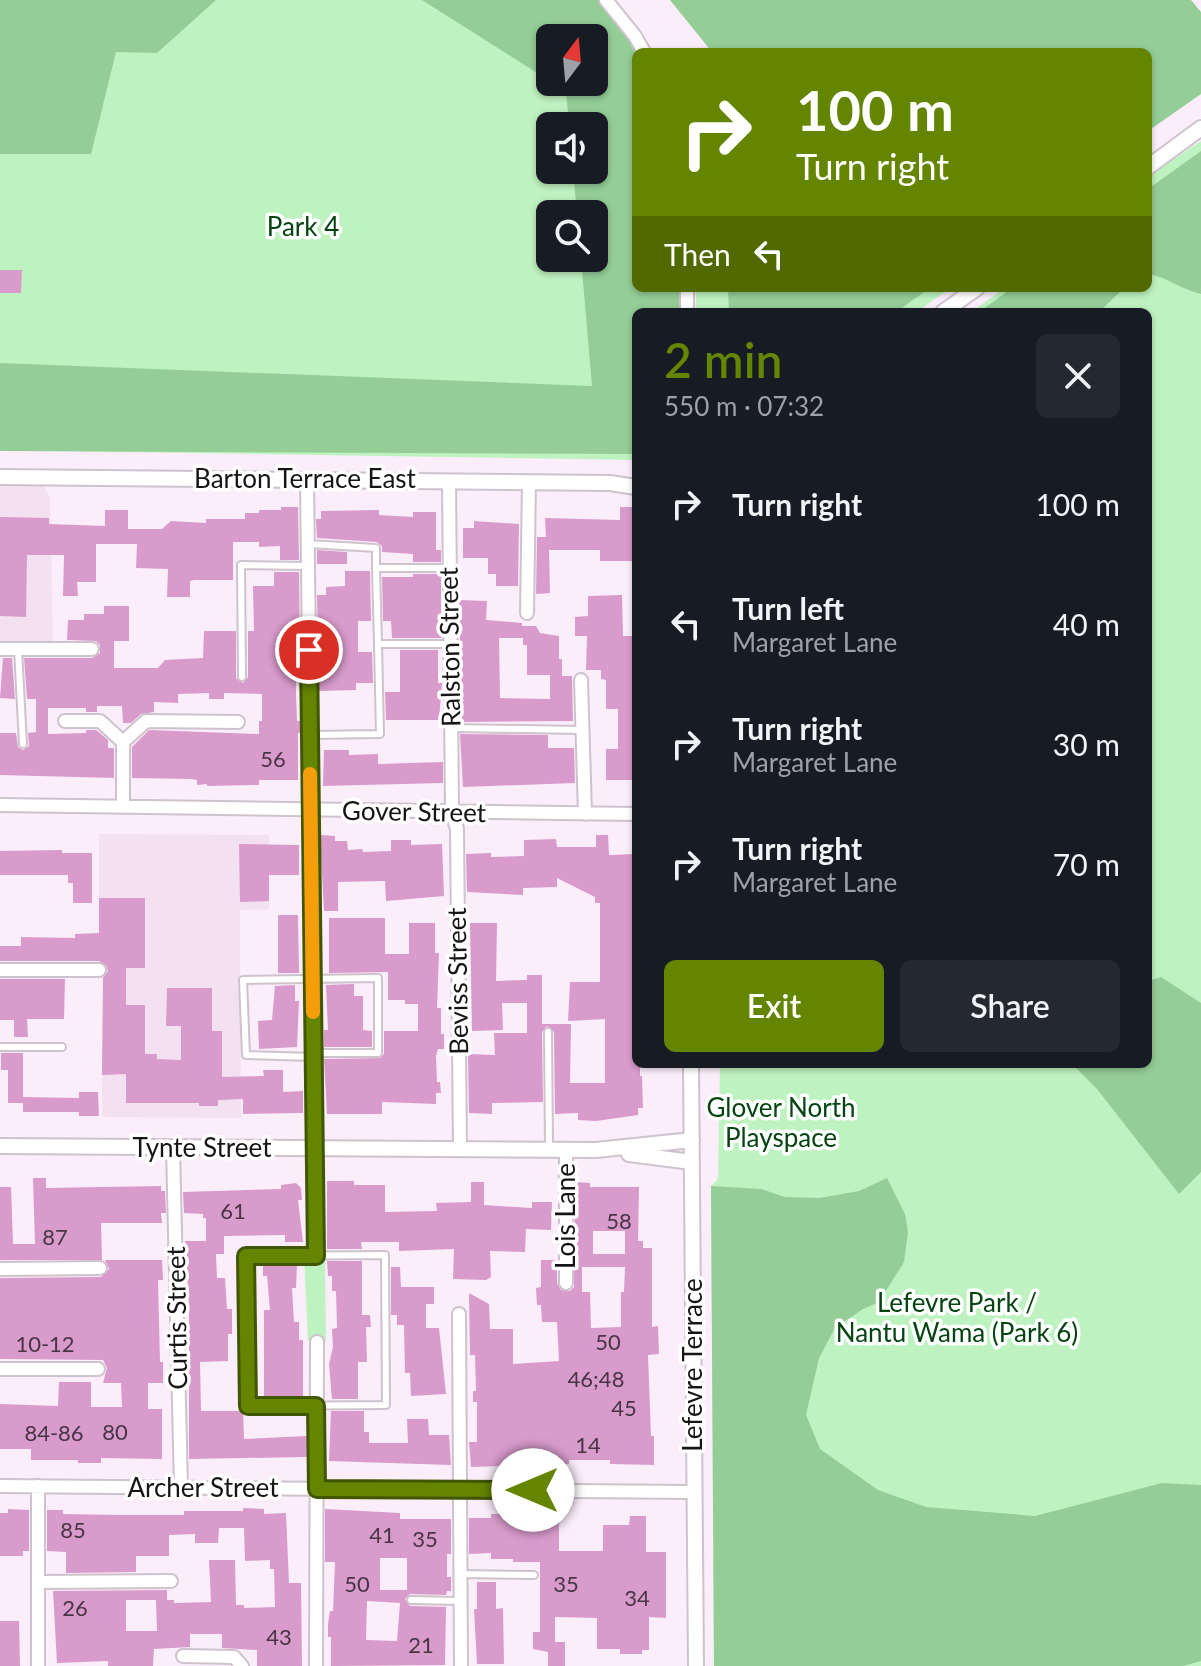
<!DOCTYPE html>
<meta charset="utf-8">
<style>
body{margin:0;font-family:Lato,sans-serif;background:#242831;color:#f1f3f6;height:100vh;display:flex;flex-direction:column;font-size:30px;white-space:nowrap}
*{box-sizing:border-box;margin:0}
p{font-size:26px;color:#9ea1a6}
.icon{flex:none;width:44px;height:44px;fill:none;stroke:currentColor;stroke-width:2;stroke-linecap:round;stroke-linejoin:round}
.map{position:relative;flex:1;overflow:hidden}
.details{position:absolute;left:632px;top:308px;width:520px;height:760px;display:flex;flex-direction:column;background:#171b24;border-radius:12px;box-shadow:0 2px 6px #0004}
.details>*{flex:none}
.banner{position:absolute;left:632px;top:48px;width:520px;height:244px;border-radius:12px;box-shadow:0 2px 6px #0004;background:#648500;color:#fff;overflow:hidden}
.needle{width:52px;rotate:16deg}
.tools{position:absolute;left:536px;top:24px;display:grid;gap:16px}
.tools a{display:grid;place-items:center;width:72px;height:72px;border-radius:12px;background:#171b24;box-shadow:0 2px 6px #0004;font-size:40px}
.pin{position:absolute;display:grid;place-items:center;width:68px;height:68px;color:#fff;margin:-34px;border:4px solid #fff;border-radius:50%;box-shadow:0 2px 8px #0007}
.me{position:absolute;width:88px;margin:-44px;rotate:270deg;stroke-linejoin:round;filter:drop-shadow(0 0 6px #0008)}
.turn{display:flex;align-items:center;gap:28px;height:168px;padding:0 32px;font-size:36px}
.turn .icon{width:104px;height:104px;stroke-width:2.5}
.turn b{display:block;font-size:56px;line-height:68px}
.then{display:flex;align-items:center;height:76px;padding:0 32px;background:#0003;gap:16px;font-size:30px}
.round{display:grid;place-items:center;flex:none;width:84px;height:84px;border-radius:12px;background:#242831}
.overview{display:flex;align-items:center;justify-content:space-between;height:136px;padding:0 32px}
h1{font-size:48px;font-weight:600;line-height:60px;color:#648500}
.action{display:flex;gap:16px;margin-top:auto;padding:16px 32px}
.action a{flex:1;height:92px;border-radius:12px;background:#648500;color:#fff;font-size:32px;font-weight:600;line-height:92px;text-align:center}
.action a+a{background:#242831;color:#f1f3f6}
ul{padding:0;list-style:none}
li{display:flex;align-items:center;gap:24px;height:120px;padding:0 32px}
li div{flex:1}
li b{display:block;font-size:30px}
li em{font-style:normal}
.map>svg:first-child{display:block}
.built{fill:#f3e0f1}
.green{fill:#bff2c1;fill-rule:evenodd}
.forest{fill:#94cd96}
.building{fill:#d89bcc;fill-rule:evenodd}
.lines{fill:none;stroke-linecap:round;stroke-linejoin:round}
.service-casing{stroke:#cec2cd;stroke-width:10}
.minor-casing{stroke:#cec2cd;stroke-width:16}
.tertiary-casing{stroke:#cec2cd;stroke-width:18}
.service{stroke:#fff;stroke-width:6}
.minor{stroke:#fff;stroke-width:12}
.tertiary{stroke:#fff;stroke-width:14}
.route-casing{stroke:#415600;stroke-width:20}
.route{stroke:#648500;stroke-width:14}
.slow{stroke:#f59e0b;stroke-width:14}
.labels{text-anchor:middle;stroke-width:7;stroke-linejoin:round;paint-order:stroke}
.number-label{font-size:22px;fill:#483544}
.park-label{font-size:26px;fill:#044511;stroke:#fff}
.street-label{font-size:26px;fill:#181317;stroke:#fff}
</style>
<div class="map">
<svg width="1201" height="1666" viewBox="0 0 1201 1666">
<rect width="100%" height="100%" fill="#fbeefa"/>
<!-- built -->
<path class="built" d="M0 477H39L50 498 53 649H0Z
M99 834 269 835V909L240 910 241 1118 102 1117 103 968 99 967Z"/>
<!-- green -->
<path class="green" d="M0 0H600L636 52V460L0 450ZM550 38H594V82H550ZM550 126H594V170H550ZM550 214H594V258H550Z
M1201 141V1666H714L711 1186 718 1179 720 1064H1148V312H971L1005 288H1148V176Z
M696 288H950L917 312H696Z
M304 1256H325L326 1342 308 1341Z"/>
<!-- forest -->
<path class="forest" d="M0 0H216L157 53 116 52 91 154H0Z
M422 0H600L633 37 642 52H636V288H685V312H636V454L0 451V363L592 386 581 258H594V214H577L573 170H594V126H569L566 91 552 82H594V38H550V81Z
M670 0H1191L1201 12V94L1148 131V52H712Z
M1201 151V294C1182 290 1167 277 1148 274V189Z
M728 288H930L896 312H729Z
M1012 288H1124L1099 312H979Z
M1161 977 1201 1003V1172L1179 1194 1097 1089 1072 1064H1148V981Z
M887 1178 905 1214 908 1232 904 1262 879 1302 863 1309 835 1328 819 1358 806 1415 820 1449 878 1490 926 1507 1035 1516 1162 1483 1201 1485V1661L1183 1666H714L711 1186 761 1189 785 1197 820 1198 859 1191Z"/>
<!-- building -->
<path class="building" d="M0 270H22L21 293H0Z
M281 507H298L299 560H280V546L259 547V542H233V580H194L190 581V597H167L168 569 136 568 137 544H96V582H77L78 596H63L64 555H27L26 617 0 616V517L49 518V524L105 526V510H128V529H162L171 521 206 523V519H245V513H259V510H281Z
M620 507H634L636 561H600V550H549L550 593 536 594 537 537H546L545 518 620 520Z
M379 510V515L413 517V512H436V550H441V562H413V554L382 552V546L377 542 317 538 316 519H321V511Z
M474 521 519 524 518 586H496V574H488V558H463V528H474Z
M317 550 347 552V564H317Z
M345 571H370L371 621H358V652H372L373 683H356V690L319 691 317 595H326V587L345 586Z
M274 572H299L300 652H296V693L297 721H301V733H298V780H259V785L207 786V784L197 785V780L191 779 132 778V747L149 730 259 734V721H262V694L224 693V699H209V693L178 694V703L154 702V712L141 714 131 723H123L122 706H97V712H86V708H48V734L86 733V730H96L108 740V748H114V778L0 775V733H16L18 747 23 750 29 746 28 733 36 732V699H27L24 658H92L100 653V645L96 641 67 640 68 620H84V614H104V606H129V641H114V668H158L165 660 203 658 204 631H236V678L243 683 248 677V631H254L253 586H274Z
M413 574H441V638H392L391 621H383L382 577H413Z
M622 595 623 636H636V780H606V749H618V709H606V680L601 679V670H586L587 636H575V617L588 616V596Z
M459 600 487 601 486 620 522 623V626H536L540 633 559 636V659H562V676H572L573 721 462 722ZM499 638H523V645H527V675H550V699L500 698Z
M400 650H438V683H442L439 720H386L385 692H400Z
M3 658H12L15 699 0 698Z
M460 734 548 735V748H574L575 783 463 787Z
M324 750H349V755L378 754V764L443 762V783L323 786Z
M320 835 335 836V841H347L348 850 362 849 363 852 391 851V840H411V845L442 844 444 896 386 901 385 881 338 882V911H324Z
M596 835H608L609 855 636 854V1064H640V1076H642L643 1108H638V1115L596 1121 578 1120V1113L555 1114 554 1032 547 1026 542 1032 543 1102 492 1103V1114L469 1113 468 1054 495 1055 494 1033H527V1003H502L503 1030 472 1031 470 923H497L496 981 527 980V975H542V1024H571L570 1083H605V1019L568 1021 570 982H600V903H595V897L557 878V887L523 888V895L467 892 466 854 491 853V857L524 856V840L556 839 557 847H596Z
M239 844 299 845V875H269V901L240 902Z
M62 850V853H92V903H73V883H68V875H0V851Z
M99 898H145V968H126V1005H145V1054H157V1059L181 1060V1026H166L167 988H212V1031H222V1077L264 1076 263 1070H283V1092L303 1091V1113L243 1114V1099L218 1100V1106H199V1103H126V1074L102 1075 103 978 108 971 106 965 99 961H0V946H21V937L75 938V934L99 933Z
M278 915H298L299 973H278Z
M329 918H385V954H409V923H435V953H439L437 1008H441V1034H444V1049H438L436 1056 437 1082H440L441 1093H436V1104L382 1102V1114H327L324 1059 380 1058 384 1054V1031H418V1004H405V1000H388V972L329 973Z
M0 979H65L64 1019H27L28 1037H14V1020H0Z
M354 984V996H363V1030L372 1031V1047H324V1030H328L326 985Z
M295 985V1001H299L297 1047 259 1049 258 1021 272 1020 275 986Z
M1 1053H23V1103H8V1070H1Z
M79 1092H98L99 1116H79V1112H23V1097L79 1098Z
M33 1178H46V1188L161 1186V1191H165L166 1213H161L162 1223H101L102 1260H0V1187H11L13 1244H35Z
M327 1181H354V1185H385V1212L437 1211 436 1203 471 1202V1182H484V1205L532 1208V1202H552L551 1230 526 1229 525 1252 490 1251 491 1277 486 1280 453 1279 454 1249 399 1251V1242H361L362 1249H327Z
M575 1182 590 1183V1187H639L638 1241H643V1248H652V1327L658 1326 659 1354 648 1355 651 1436H654V1465L610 1464V1460H569V1464L471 1467 469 1442H477V1402H473V1391H476L475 1355H470L469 1293 489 1304 490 1329H513V1364L559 1361 557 1322H542L541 1305H537L536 1288 541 1287V1260H557V1283L561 1290 570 1291 574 1287ZM593 1231H625V1254H593ZM582 1267H625L624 1292H621V1327L591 1328 590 1292H582Z
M296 1183 301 1188 302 1200H298L303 1242H285V1235L224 1236V1254H216L217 1278H225L227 1309H232V1334H228V1361L200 1362 201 1411H243L244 1439 307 1436V1457L189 1459V1306L185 1241H206V1218H203V1214L184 1213 183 1192 281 1189V1185Z
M105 1260H162L163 1280H158L160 1362H163V1383H148V1409H162V1459L101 1458V1463H78V1460H31V1449H0V1404L58 1406 59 1382H91V1407H122L121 1383H103L107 1368 103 1360 0 1359V1278L101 1277 109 1269Z
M327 1261H362V1315H370L371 1327H366L367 1362H358V1399H332L329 1364 333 1347 332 1329 337 1328 336 1291H332V1276H328Z
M263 1263H297L296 1288H292L294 1322H299V1340H303V1397L264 1398V1310H270L267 1276H263Z
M391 1267H400L401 1287H434V1304H426V1328H439L446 1394 411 1396 410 1373H405L404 1325H397V1315H391Z
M331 1411H364V1432H369V1443H408L407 1419H428L429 1435H449L451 1465 329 1461Z
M243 1508 264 1509V1514L286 1513 289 1583H301L302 1666H257V1650L222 1648V1634H190V1647L154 1649 153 1666H108V1661L57 1663 53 1591 167 1590V1600H174V1603L211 1602 209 1560H235L236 1605H244V1608L275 1607 274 1569H270V1560L245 1561 244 1528H219L218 1543H195V1534L169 1535V1556H136V1572L66 1573V1552L47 1551V1510H63V1514L119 1515H184V1511H243ZM126 1600H156L157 1631H126Z
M8 1509 29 1510V1551H23V1556H0V1513H8Z
M325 1509 400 1513V1519H451V1554H447V1577H451V1591H447L446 1595 410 1594 405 1599 410 1606 446 1607 445 1665 331 1666V1637H328V1624L330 1611H333L335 1562H325ZM380 1558H407V1590H380ZM367 1601 400 1603 397 1641 366 1640Z
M491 1514H512V1519H545V1516H559V1551H603V1525H629L630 1516H646V1552H666V1618L649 1617V1650H642V1654H620V1649H597V1618L555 1617V1642H565V1666H548V1652L533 1649V1632H540V1562H513V1559H491V1553L469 1554V1518H491Z
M477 1582H496V1609L503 1608 504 1664H477L474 1609H477Z
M0 1621H19L20 1666H0Z"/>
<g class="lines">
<!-- service casing -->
<g class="service-casing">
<path id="service" d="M309 544 376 548V568
M449 568H376L378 644H450
M18 649 23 744
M242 677 241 565 308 566
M451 728 583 730
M310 735 380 734 378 644
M378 978V1053H322L314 1057 246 1055 243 980Z
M548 1032 549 1148
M0 1047H62
M385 1255 386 1405 248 1406 246 1256Z
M461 1574 534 1575
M411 1600 459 1601"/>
</g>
<!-- minor casing -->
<g class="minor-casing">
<path id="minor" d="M606 0 635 36 644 52
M687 288V312
M307 479 316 1256
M449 481 452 813 457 829 460 1149
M527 613 529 482
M0 649H92
M581 680 585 814
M65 721H100L123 742V807
M123 742 146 721 238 722
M0 805 636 814
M0 970H99
M173 1147 181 1488
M0 1269 100 1268
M566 1283V1150
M459 1314 461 1666
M0 1369H98
M0 1486 693 1492
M38 1486V1666
M39 1582 171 1581
M183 1656 234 1657 242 1666
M316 1666 317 1342"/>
</g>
<!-- tertiary casing -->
<g class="tertiary-casing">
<path id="tertiary" d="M1148 167 1201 128
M943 312 977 288
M0 477 610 483 636 487
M691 1064 696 1666
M0 1146 596 1150 692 1140
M629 1154 692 1162"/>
</g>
<!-- service -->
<use href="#service" class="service"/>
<!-- minor -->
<use href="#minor" class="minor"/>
<!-- tertiary -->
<use href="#tertiary" class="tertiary"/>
</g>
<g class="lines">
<!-- route casing -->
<g class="route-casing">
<path id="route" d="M309 650 316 1256H246L248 1406H316L317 1489 533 1490"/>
</g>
<!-- route -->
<use href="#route" class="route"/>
<!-- slow -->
<path class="slow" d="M310 774 313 1012"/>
</g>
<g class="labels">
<!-- number labels -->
<g class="number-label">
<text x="273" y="767">56</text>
<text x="233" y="1219">61</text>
<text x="619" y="1229">58</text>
<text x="55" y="1245">87</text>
<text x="608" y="1350">50</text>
<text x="45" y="1352">10-12</text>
<text x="596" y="1387">46;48</text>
<text x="624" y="1416">45</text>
<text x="115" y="1440">80</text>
<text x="54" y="1441">84-86</text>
<text x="588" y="1453">14</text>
<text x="73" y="1538">85</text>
<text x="382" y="1543">41</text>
<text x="425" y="1547">35</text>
<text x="357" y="1592">50</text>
<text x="566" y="1592">35</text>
<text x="637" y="1606">34</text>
<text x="75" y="1616">26</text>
<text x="279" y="1645">43</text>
<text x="421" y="1653">21</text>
</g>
<!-- park labels -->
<g class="park-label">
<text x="303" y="236">Park 4</text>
<text x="781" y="1117">Glover North<tspan x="781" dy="30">Playspace</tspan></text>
<text x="957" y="1312">Lefevre Park /<tspan x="957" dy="30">Nantu Wama (Park 6)</tspan></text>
</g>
<!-- street labels -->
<g class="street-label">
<text x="305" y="488">Barton Terrace East</text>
<text transform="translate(450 647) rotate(-91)" y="9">Ralston Street</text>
<text transform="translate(414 812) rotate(1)" y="9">Gover Street</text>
<text transform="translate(458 981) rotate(-91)" y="9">Beviss Street</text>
<text x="202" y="1157">Tynte Street</text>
<text transform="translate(566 1216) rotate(-90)" y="9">Lois Lane</text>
<text transform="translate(177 1318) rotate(-91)" y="9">Curtis Street</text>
<text transform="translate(693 1365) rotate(-90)" y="9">Lefevre Terrace</text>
<text x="203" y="1497">Archer Street</text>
</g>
</g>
</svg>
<div class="tools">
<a><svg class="needle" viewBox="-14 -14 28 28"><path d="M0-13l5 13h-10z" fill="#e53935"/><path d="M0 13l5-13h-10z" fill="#9ea1a6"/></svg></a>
<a><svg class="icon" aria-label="sound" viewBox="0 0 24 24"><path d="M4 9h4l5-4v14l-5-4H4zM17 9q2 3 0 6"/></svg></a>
<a><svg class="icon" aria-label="search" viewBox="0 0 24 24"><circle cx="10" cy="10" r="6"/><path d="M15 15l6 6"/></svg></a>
</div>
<div class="pin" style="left:309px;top:650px;background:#d93025"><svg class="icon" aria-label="arrive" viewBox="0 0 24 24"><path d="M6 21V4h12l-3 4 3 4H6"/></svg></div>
<svg class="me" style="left:533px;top:1490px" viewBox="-20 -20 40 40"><circle r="19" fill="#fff"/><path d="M0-13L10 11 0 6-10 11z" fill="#648500"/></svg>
<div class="banner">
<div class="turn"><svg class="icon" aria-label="right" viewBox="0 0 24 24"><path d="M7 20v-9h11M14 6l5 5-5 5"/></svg><div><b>100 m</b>Turn right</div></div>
<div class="then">Then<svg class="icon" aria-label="left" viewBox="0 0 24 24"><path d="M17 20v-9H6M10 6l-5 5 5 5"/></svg></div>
</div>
<section class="details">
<div class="overview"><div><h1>2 min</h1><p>550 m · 07:32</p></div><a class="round"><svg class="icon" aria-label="close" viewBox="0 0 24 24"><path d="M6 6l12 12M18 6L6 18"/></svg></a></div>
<ul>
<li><svg class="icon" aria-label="right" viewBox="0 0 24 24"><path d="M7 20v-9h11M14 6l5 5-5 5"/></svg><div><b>Turn right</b></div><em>100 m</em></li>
<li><svg class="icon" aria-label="left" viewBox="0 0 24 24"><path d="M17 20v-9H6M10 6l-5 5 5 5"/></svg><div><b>Turn left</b><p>Margaret Lane</p></div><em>40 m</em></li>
<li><svg class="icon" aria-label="right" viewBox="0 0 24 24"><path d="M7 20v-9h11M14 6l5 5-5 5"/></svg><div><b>Turn right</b><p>Margaret Lane</p></div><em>30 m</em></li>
<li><svg class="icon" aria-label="right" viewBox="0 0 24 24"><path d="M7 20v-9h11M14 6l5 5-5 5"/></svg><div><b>Turn right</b><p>Margaret Lane</p></div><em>70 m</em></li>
</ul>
<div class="action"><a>Exit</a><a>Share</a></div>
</section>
</div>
